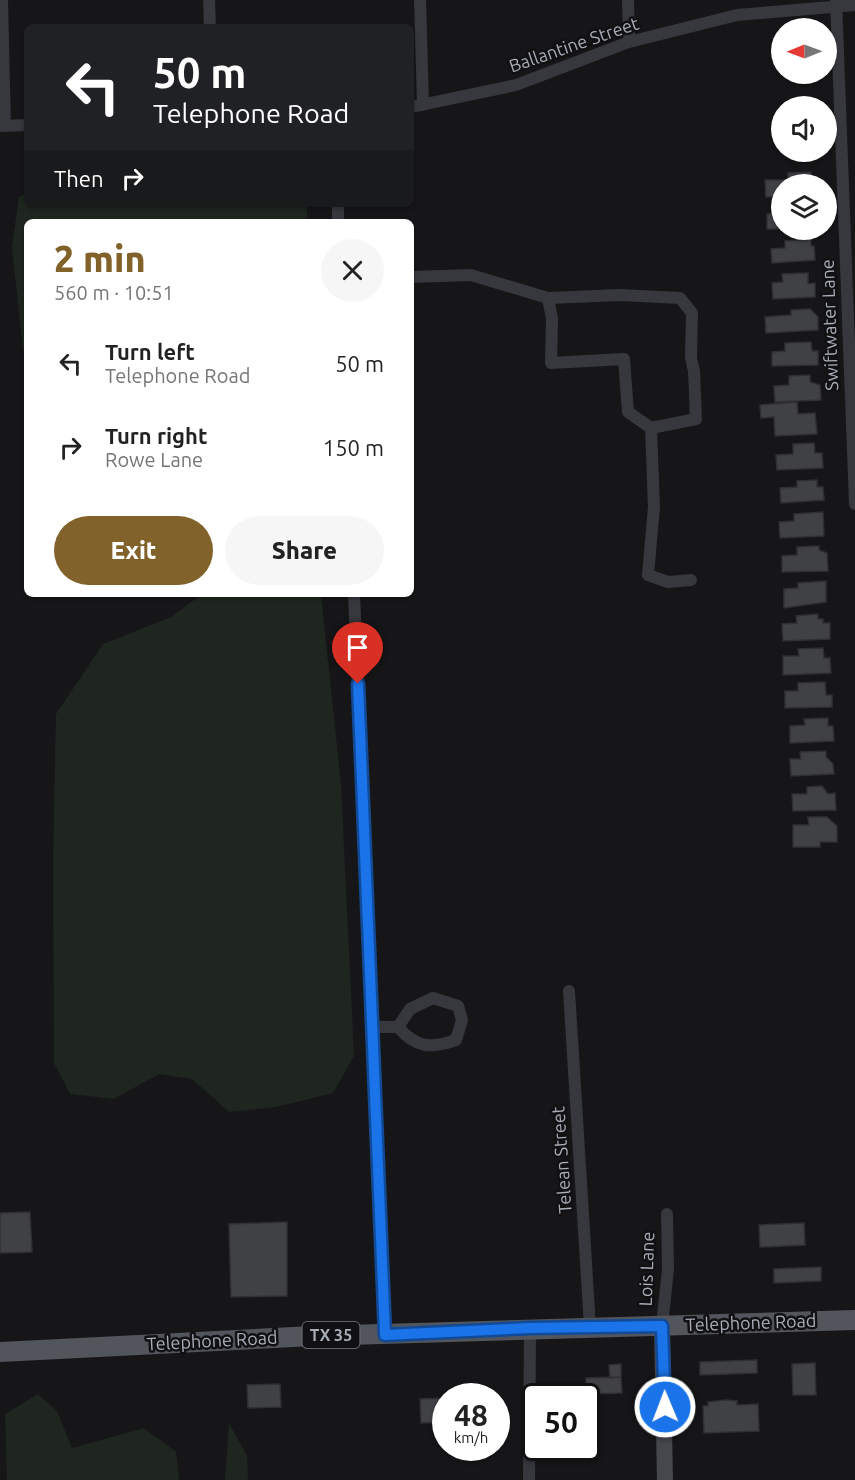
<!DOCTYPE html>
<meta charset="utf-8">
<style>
body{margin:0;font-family:Ubuntu,sans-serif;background:#f6f6f6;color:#222;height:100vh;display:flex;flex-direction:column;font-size:22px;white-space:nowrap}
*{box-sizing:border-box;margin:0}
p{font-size:20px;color:#767676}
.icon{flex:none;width:33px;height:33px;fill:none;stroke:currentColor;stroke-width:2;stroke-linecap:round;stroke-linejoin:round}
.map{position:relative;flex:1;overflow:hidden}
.details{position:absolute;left:24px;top:219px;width:390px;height:378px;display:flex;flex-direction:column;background:#fff;border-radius:9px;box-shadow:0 2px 4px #0004}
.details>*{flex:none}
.top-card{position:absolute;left:24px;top:24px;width:390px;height:183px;border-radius:9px;box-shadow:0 2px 4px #0004;background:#202124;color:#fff;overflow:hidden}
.needle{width:39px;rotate:269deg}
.controls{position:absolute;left:771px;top:18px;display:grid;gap:12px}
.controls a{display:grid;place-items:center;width:66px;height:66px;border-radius:50%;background:#fff;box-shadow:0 2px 4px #0004;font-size:30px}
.speed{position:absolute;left:432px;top:1383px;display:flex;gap:12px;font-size:30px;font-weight:700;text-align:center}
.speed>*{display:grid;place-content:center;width:78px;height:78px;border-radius:50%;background:#fff;box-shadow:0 2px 4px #0004;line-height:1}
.speed small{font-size:15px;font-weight:400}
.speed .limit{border:3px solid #111;border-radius:9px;background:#fff;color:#111}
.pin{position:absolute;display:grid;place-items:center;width:51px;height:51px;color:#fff;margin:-62px -26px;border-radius:50% 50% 50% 0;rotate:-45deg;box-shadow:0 0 6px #0007}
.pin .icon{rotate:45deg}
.me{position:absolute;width:66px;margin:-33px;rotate:359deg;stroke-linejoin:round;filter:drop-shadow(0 0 4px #0008)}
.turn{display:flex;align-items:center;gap:21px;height:126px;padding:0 30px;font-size:27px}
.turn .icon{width:78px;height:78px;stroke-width:2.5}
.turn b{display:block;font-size:42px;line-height:51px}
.then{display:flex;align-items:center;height:57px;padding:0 30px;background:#0003;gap:12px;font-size:22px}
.round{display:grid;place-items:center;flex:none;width:63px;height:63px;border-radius:32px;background:#f6f6f6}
.headline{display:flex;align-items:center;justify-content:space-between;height:102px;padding:0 30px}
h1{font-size:36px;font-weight:800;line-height:45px;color:#80622a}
.button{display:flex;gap:12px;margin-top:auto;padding:12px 30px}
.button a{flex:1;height:69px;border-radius:36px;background:#80622a;color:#fff;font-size:24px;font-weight:800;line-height:69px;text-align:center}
.button a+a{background:#f6f6f6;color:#222}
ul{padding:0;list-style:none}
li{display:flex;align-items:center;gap:18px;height:84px;padding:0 30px}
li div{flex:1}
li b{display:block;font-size:22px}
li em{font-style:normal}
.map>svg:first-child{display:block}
.green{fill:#1e261f}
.building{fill:#404145;stroke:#303034;stroke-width:1.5}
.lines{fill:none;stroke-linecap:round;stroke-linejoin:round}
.minor{stroke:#37383d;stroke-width:12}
.secondary{stroke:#45474d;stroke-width:16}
.primary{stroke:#53555c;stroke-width:20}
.route-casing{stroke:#114b97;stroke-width:15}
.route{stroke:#1a73e8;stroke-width:10}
.labels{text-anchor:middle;stroke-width:5;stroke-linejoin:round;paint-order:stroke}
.shield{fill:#111113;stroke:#7b7e86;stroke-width:1.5}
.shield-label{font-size:16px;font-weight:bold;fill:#a8adb8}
.street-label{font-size:18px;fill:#a8adb8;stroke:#111113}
</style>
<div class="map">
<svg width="855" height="1480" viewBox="0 0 855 1480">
<rect width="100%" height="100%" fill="#161618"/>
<!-- green -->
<path class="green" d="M27 193V204H306L308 222H27V357L23 350 12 247 19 197Z
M202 594H321L341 784 354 1056 333 1093 276 1107 229 1112 192 1079 159 1074 114 1099 70 1094 54 1063 53 865 56 714 103 644 171 617Z
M38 1394 57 1411 72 1448 144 1428 176 1452 179 1480H7L5 1414Z
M229 1423 247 1456 248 1480H225Z"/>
<!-- building -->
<path class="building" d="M811 172 812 184H782V196L766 197 765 180H788V173Z
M780 207 782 229H767V214L780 213Z
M811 239V246H814L815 260 772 263 771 249 785 248V241Z
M808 273V284L815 283V297L773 299 772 283 783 282 782 274Z
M810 309 818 317V330L766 333 765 317 791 315V310Z
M811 342 812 351H818V365L772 366V352L785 351V343Z
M810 375V382L820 385 821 400 775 402 774 386 789 385V376Z
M797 402 798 414 815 413 817 434 775 436 774 417 761 418 760 405Z
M814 443 815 453H822L823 468 777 470 776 455 793 454V444Z
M817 480V487H823L824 500 781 503 780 488 797 487V481Z
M823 512 824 536 780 538 779 522 794 521V514Z
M819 546V550L827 553 828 571 782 572V556L797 555V547Z
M826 581V602L784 608V589L798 588V583Z
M818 614V619H823V623H830V639L783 641 782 624 797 623 796 616Z
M823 648 824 658H830L831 673 783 675V656H799L798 649Z
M825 682 826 695H832V707L785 708V691H798V683Z
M828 718V726H833L834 741 790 743V726L805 725 804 719Z
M826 751V757L833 764 834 774 791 776 790 759H801L800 752Z
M822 786 828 794 835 793 836 810 793 811 792 794H807V787Z
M808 817H827L837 826V842H820V847H793V825H809Z
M30 1212 32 1252 0 1253V1213Z
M287 1222V1296L231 1297 229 1224Z
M804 1223 805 1245 760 1247 759 1225Z
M821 1267V1281L774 1283V1269Z
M757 1360V1373L700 1375V1362Z
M815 1363 816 1395H793L792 1364Z
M621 1364V1377L610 1378 609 1365Z
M621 1377 622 1393 586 1394V1378Z
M280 1384 281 1407 248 1408 247 1385Z
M446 1398V1422L421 1423 420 1399Z
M726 1400 737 1401V1405L758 1404 759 1431 704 1433 703 1406H708V1402Z"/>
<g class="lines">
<!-- minor -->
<path class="minor" d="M2 0 5 126
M209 0 210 27
M420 0 423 105
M628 0 629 42
M836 0 855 504
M411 107 516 85 629 42 737 15 855 5
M0 126 27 125
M338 204V222
M411 277 471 275 548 298 620 295 680 298 692 313 691 358 694 371 696 419 651 428
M548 298 552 319 551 363 624 359 628 412 651 428 654 507 648 575 668 582 691 580
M354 594 385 1335
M569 991 590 1327
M433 998 458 1006 462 1020 456 1040C431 1049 416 1048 398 1027L410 1009Z
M372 1027H398
M662 1326 668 1269 667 1214
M529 1480 530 1328"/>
<!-- secondary -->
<path class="secondary" d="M662 1326 665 1480"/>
<!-- primary -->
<path class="primary" d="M0 1352 313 1336 855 1320"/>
</g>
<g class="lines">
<!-- route casing -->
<g class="route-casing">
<path id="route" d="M358 684 385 1335 530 1328 662 1326 665 1407"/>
</g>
<!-- route -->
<use href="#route" class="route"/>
</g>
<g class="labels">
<!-- shield labels -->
<rect class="shield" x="302.5" y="1322" width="57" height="26" rx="4.5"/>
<g class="shield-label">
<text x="331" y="1341">TX 35</text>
</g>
<!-- street labels -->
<g class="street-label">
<text transform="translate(574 45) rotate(-19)" y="6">Ballantine Street</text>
<text transform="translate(830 325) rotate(-92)" y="6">Swiftwater Lane</text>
<text transform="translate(562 1160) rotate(-94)" y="6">Telean Street</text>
<text transform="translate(647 1269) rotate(-88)" y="6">Lois Lane</text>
<text transform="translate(751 1323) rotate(-2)" y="6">Telephone Road</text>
<text transform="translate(212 1341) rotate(-3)" y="6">Telephone Road</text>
</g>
</g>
</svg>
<div class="controls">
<a><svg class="needle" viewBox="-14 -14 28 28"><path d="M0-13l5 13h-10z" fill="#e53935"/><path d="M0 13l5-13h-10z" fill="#767676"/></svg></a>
<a><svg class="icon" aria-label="sound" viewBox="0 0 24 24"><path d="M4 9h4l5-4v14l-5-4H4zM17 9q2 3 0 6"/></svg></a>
<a><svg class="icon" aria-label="layers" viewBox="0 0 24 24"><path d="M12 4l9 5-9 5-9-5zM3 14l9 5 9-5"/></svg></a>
</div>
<div class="speed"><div>48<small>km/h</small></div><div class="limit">50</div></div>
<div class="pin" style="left:358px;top:684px;background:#d93025"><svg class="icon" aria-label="arrive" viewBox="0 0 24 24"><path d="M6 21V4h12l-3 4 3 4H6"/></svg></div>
<svg class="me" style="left:665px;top:1407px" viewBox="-20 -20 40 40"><circle r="17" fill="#1a73e8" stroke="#fff" stroke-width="3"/><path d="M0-11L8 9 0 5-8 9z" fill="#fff"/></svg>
<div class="top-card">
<div class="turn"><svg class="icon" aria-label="left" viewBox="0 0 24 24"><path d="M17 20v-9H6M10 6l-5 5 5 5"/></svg><div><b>50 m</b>Telephone Road</div></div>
<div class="then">Then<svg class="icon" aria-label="right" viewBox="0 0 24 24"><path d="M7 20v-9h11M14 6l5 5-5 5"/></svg></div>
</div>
<section class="details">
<div class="headline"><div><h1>2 min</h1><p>560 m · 10:51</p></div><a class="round"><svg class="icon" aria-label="close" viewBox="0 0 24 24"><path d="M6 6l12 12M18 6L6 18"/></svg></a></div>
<ul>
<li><svg class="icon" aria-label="left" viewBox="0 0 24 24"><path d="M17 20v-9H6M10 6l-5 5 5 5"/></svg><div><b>Turn left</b><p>Telephone Road</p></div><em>50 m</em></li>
<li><svg class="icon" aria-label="right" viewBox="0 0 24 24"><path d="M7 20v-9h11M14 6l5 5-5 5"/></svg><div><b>Turn right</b><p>Rowe Lane</p></div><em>150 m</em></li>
</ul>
<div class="button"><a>Exit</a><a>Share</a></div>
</section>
</div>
